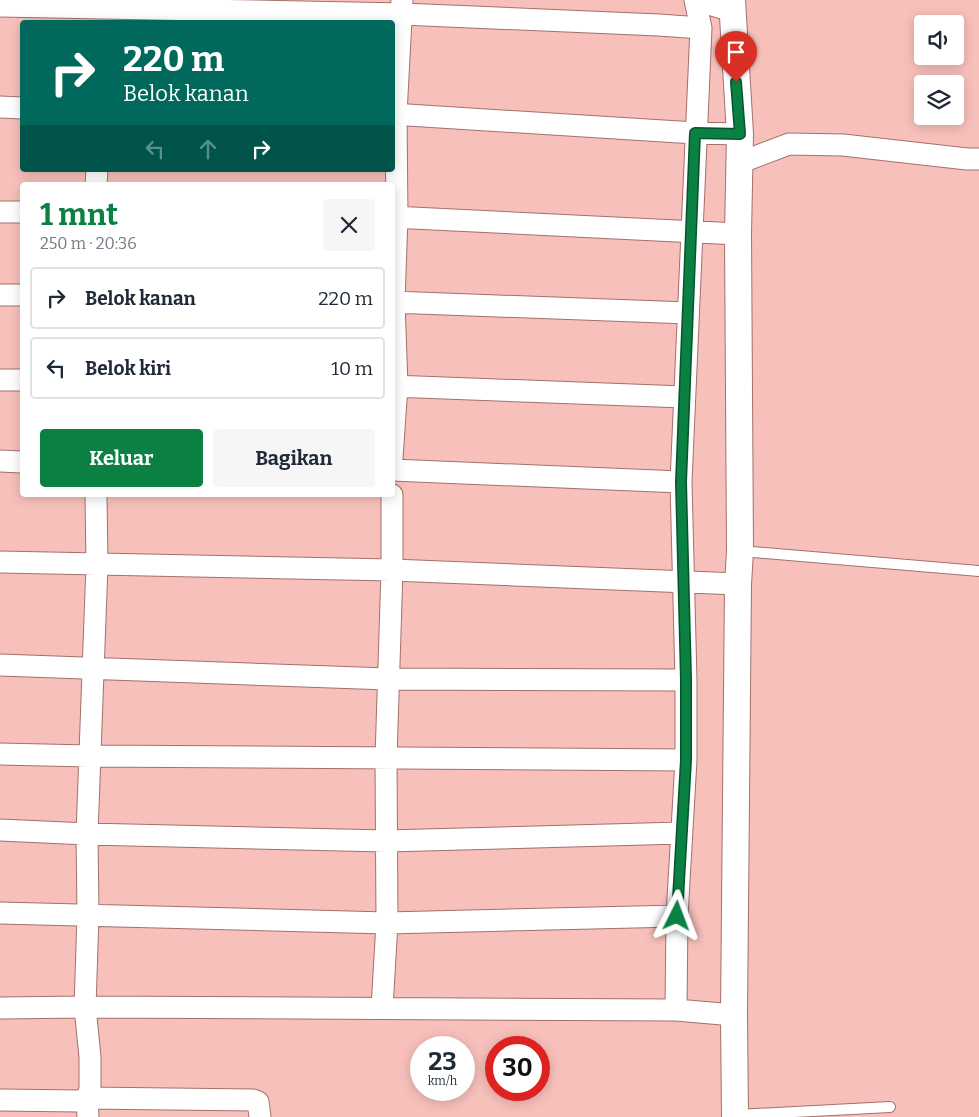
<!DOCTYPE html>
<html lang="id">
<meta charset="utf-8">
<style>
body{margin:0;font-family:Bitter,serif;background:#f6f6f7;color:#1f2937;height:100vh;display:flex;flex-direction:column;font-size:19px;white-space:nowrap}
*{box-sizing:border-box;margin:0}
p{font-size:16px;color:#747a83}
.icon{flex:none;width:28px;height:28px;fill:none;stroke:currentColor;stroke-width:2;stroke-linecap:round;stroke-linejoin:round}
.map{position:relative;flex:1;overflow:hidden}
.side{position:absolute;left:20px;top:182px;width:375px;height:315px;display:flex;flex-direction:column;background:#fff;border-radius:5px;box-shadow:0 2px 12px #0003}
.side>*{flex:none}
.top-card{position:absolute;left:20px;top:20px;width:375px;height:152px;border-radius:5px;box-shadow:0 2px 12px #0003;background:#00695c;color:#fff;overflow:hidden}
.controls{position:absolute;left:914px;top:15px;display:grid;gap:10px}
.controls a{display:grid;place-items:center;width:50px;height:50px;border-radius:5px;background:#fff;box-shadow:0 2px 12px #0003;font-size:25px}
.speed{position:absolute;left:410px;top:1036px;display:flex;gap:10px;font-size:25px;font-weight:700;text-align:center}
.speed>*{display:grid;place-content:center;width:65px;height:65px;border-radius:50%;background:#fff;box-shadow:0 2px 12px #0003;line-height:1}
.speed small{font-size:12px;font-weight:400}
.speed .limit{border:8px solid #d22;background:#fff;color:#111}
.pin{position:absolute;display:grid;place-items:center;width:42px;height:42px;color:#fff;margin:-51px -21px;border-radius:50% 50% 50% 0;rotate:-45deg;box-shadow:0 0 5px #0007}
.pin .icon{rotate:45deg}
.me{position:absolute;width:55px;margin:-28px;rotate:3deg;stroke-linejoin:round;filter:drop-shadow(0 0 4px #0008)}
.turn{display:flex;align-items:center;gap:18px;height:105px;padding:0 20px;font-size:22px}
.turn .icon{width:65px;height:65px;stroke-width:2.5}
.turn b{display:block;font-size:35px;line-height:42px}
.lanes{display:flex;align-items:center;height:48px;padding:0 20px;background:#0003;justify-content:center;gap:25px;direction:ltr}
.lanes .off{opacity:.35}
.round{display:grid;place-items:center;flex:none;width:52px;height:52px;border-radius:5px;background:#f6f6f7}
.headline{display:flex;align-items:center;justify-content:space-between;height:85px;padding:0 20px}
h1{font-size:30px;font-weight:700;line-height:38px;color:#0b8043}
.primary-button{display:flex;gap:10px;margin-top:auto;padding:10px 20px}
.primary-button a{flex:1;height:58px;border-radius:5px;background:#0b8043;color:#fff;font-size:20px;font-weight:700;line-height:58px;text-align:center}
.primary-button a+a{background:#f6f6f7;color:#1f2937}
ul{padding:0;list-style:none}
li{display:flex;align-items:center;gap:15px;height:62px;margin:0 10px 8px;padding:0 10px;border:2px solid #e0e1e3;border-radius:5px}
li div{flex:1}
li b{display:block;font-size:19px}
li em{font-style:normal}
.map>svg:first-child{display:block}
.lines{fill:none;stroke-linecap:round;stroke-linejoin:round}
.service-casing{stroke:#a3706c;stroke-width:12}
.minor-casing{stroke:#a3706c;stroke-width:23}
.tertiary-casing{stroke:#a3706c;stroke-width:28}
.service{stroke:#fff;stroke-width:10}
.minor{stroke:#fff;stroke-width:21}
.tertiary{stroke:#fff;stroke-width:26}
.route-casing{stroke:#07532c;stroke-width:12}
.route{stroke:#0b8043;stroke-width:9}
</style>
<div class="map">
<svg width="979" height="1117" viewBox="0 0 979 1117">
<rect width="100%" height="100%" fill="#f8c0bb"/>
<g class="lines">
<!-- service casing -->
<g class="service-casing">
<path id="service" d="M741 551 979 571
M736 1115 890 1107"/>
</g>
<!-- minor casing -->
<g class="minor-casing">
<path id="minor" d="M0 6 402 14 659 25 701 28
M0 107 22 108
M392 114 695 133 740 134
M739 163 789 144 843 145 967 159H979
M96 185 97 170
M0 212H22
M392 217 738 234
M0 295H22
M392 302 688 313
M0 380H22
M392 386 684 397
M392 458 397 386 394 302 397 217 396 114 402 0
M0 461 22 462
M392 470 681 482
M0 562 392 570 738 584
M0 665 388 679 686 680
M0 754 89 756 686 760
M0 830 87 834 386 841 681 833
M0 913 387 923 677 916
M0 1008 85 1007 676 1010 734 1015
M382 1008 387 923 386 758 392 570V495
M676 1010 677 916 686 760V680L681 482 701 28 695 0 732 11
M0 1100 79 1101 87 1098 253 1100 258 1102 260 1117
M88 1117 87 1098 90 1089V1057L85 1007 88 915 87 834 97 565 96 495"/>
</g>
<!-- tertiary casing -->
<g class="tertiary-casing">
<path id="tertiary" d="M732 0 740 134 738 234 740 551 738 584 734 1015 735 1117"/>
</g>
<!-- service -->
<use href="#service" class="service"/>
<!-- minor -->
<use href="#minor" class="minor"/>
<!-- tertiary -->
<use href="#tertiary" class="tertiary"/>
</g>
<g class="lines">
<!-- route casing -->
<g class="route-casing">
<path id="route" d="M677 916 686 760V680L681 482 695 133 740 134 736 82"/>
</g>
<!-- route -->
<use href="#route" class="route"/>
</g>
</svg>
<div class="controls">
<a><svg class="icon" aria-label="sound" viewBox="0 0 24 24"><path d="M4 9h4l5-4v14l-5-4H4zM17 9q2 3 0 6"/></svg></a>
<a><svg class="icon" aria-label="layers" viewBox="0 0 24 24"><path d="M12 4l9 5-9 5-9-5zM3 14l9 5 9-5"/></svg></a>
</div>
<div class="speed"><div>23<small>km/h</small></div><div class="limit">30</div></div>
<div class="pin" style="left:736px;top:82px;background:#d93025"><svg class="icon" aria-label="arrive" viewBox="0 0 24 24"><path d="M6 21V4h12l-3 4 3 4H6"/></svg></div>
<svg class="me" style="left:677px;top:916px" viewBox="-20 -20 40 40"><path d="M0-17L14 15 0 8-14 15z" fill="#0b8043" stroke="#fff" stroke-width="4"/></svg>
<div class="top-card">
<div class="turn"><svg class="icon" aria-label="right" viewBox="0 0 24 24"><path d="M7 20v-9h11M14 6l5 5-5 5"/></svg><div><b>220 m</b>Belok kanan</div></div>
<div class="lanes"><svg class="icon off" aria-label="left" viewBox="0 0 24 24"><path d="M17 20v-9H6M10 6l-5 5 5 5"/></svg><svg class="icon off" aria-label="ahead" viewBox="0 0 24 24"><path d="M12 20V5M6 11l6-6 6 6"/></svg><svg class="icon" aria-label="right" viewBox="0 0 24 24"><path d="M7 20v-9h11M14 6l5 5-5 5"/></svg></div>
</div>
<section class="side">
<div class="headline"><div><h1>1 mnt</h1><p>250 m · 20:36</p></div><a class="round"><svg class="icon" aria-label="close" viewBox="0 0 24 24"><path d="M6 6l12 12M18 6L6 18"/></svg></a></div>
<ul>
<li><svg class="icon" aria-label="right" viewBox="0 0 24 24"><path d="M7 20v-9h11M14 6l5 5-5 5"/></svg><div><b>Belok kanan</b></div><em>220 m</em></li>
<li><svg class="icon" aria-label="left" viewBox="0 0 24 24"><path d="M17 20v-9H6M10 6l-5 5 5 5"/></svg><div><b>Belok kiri</b></div><em>10 m</em></li>
</ul>
<div class="primary-button"><a>Keluar</a><a>Bagikan</a></div>
</section>
</div>
